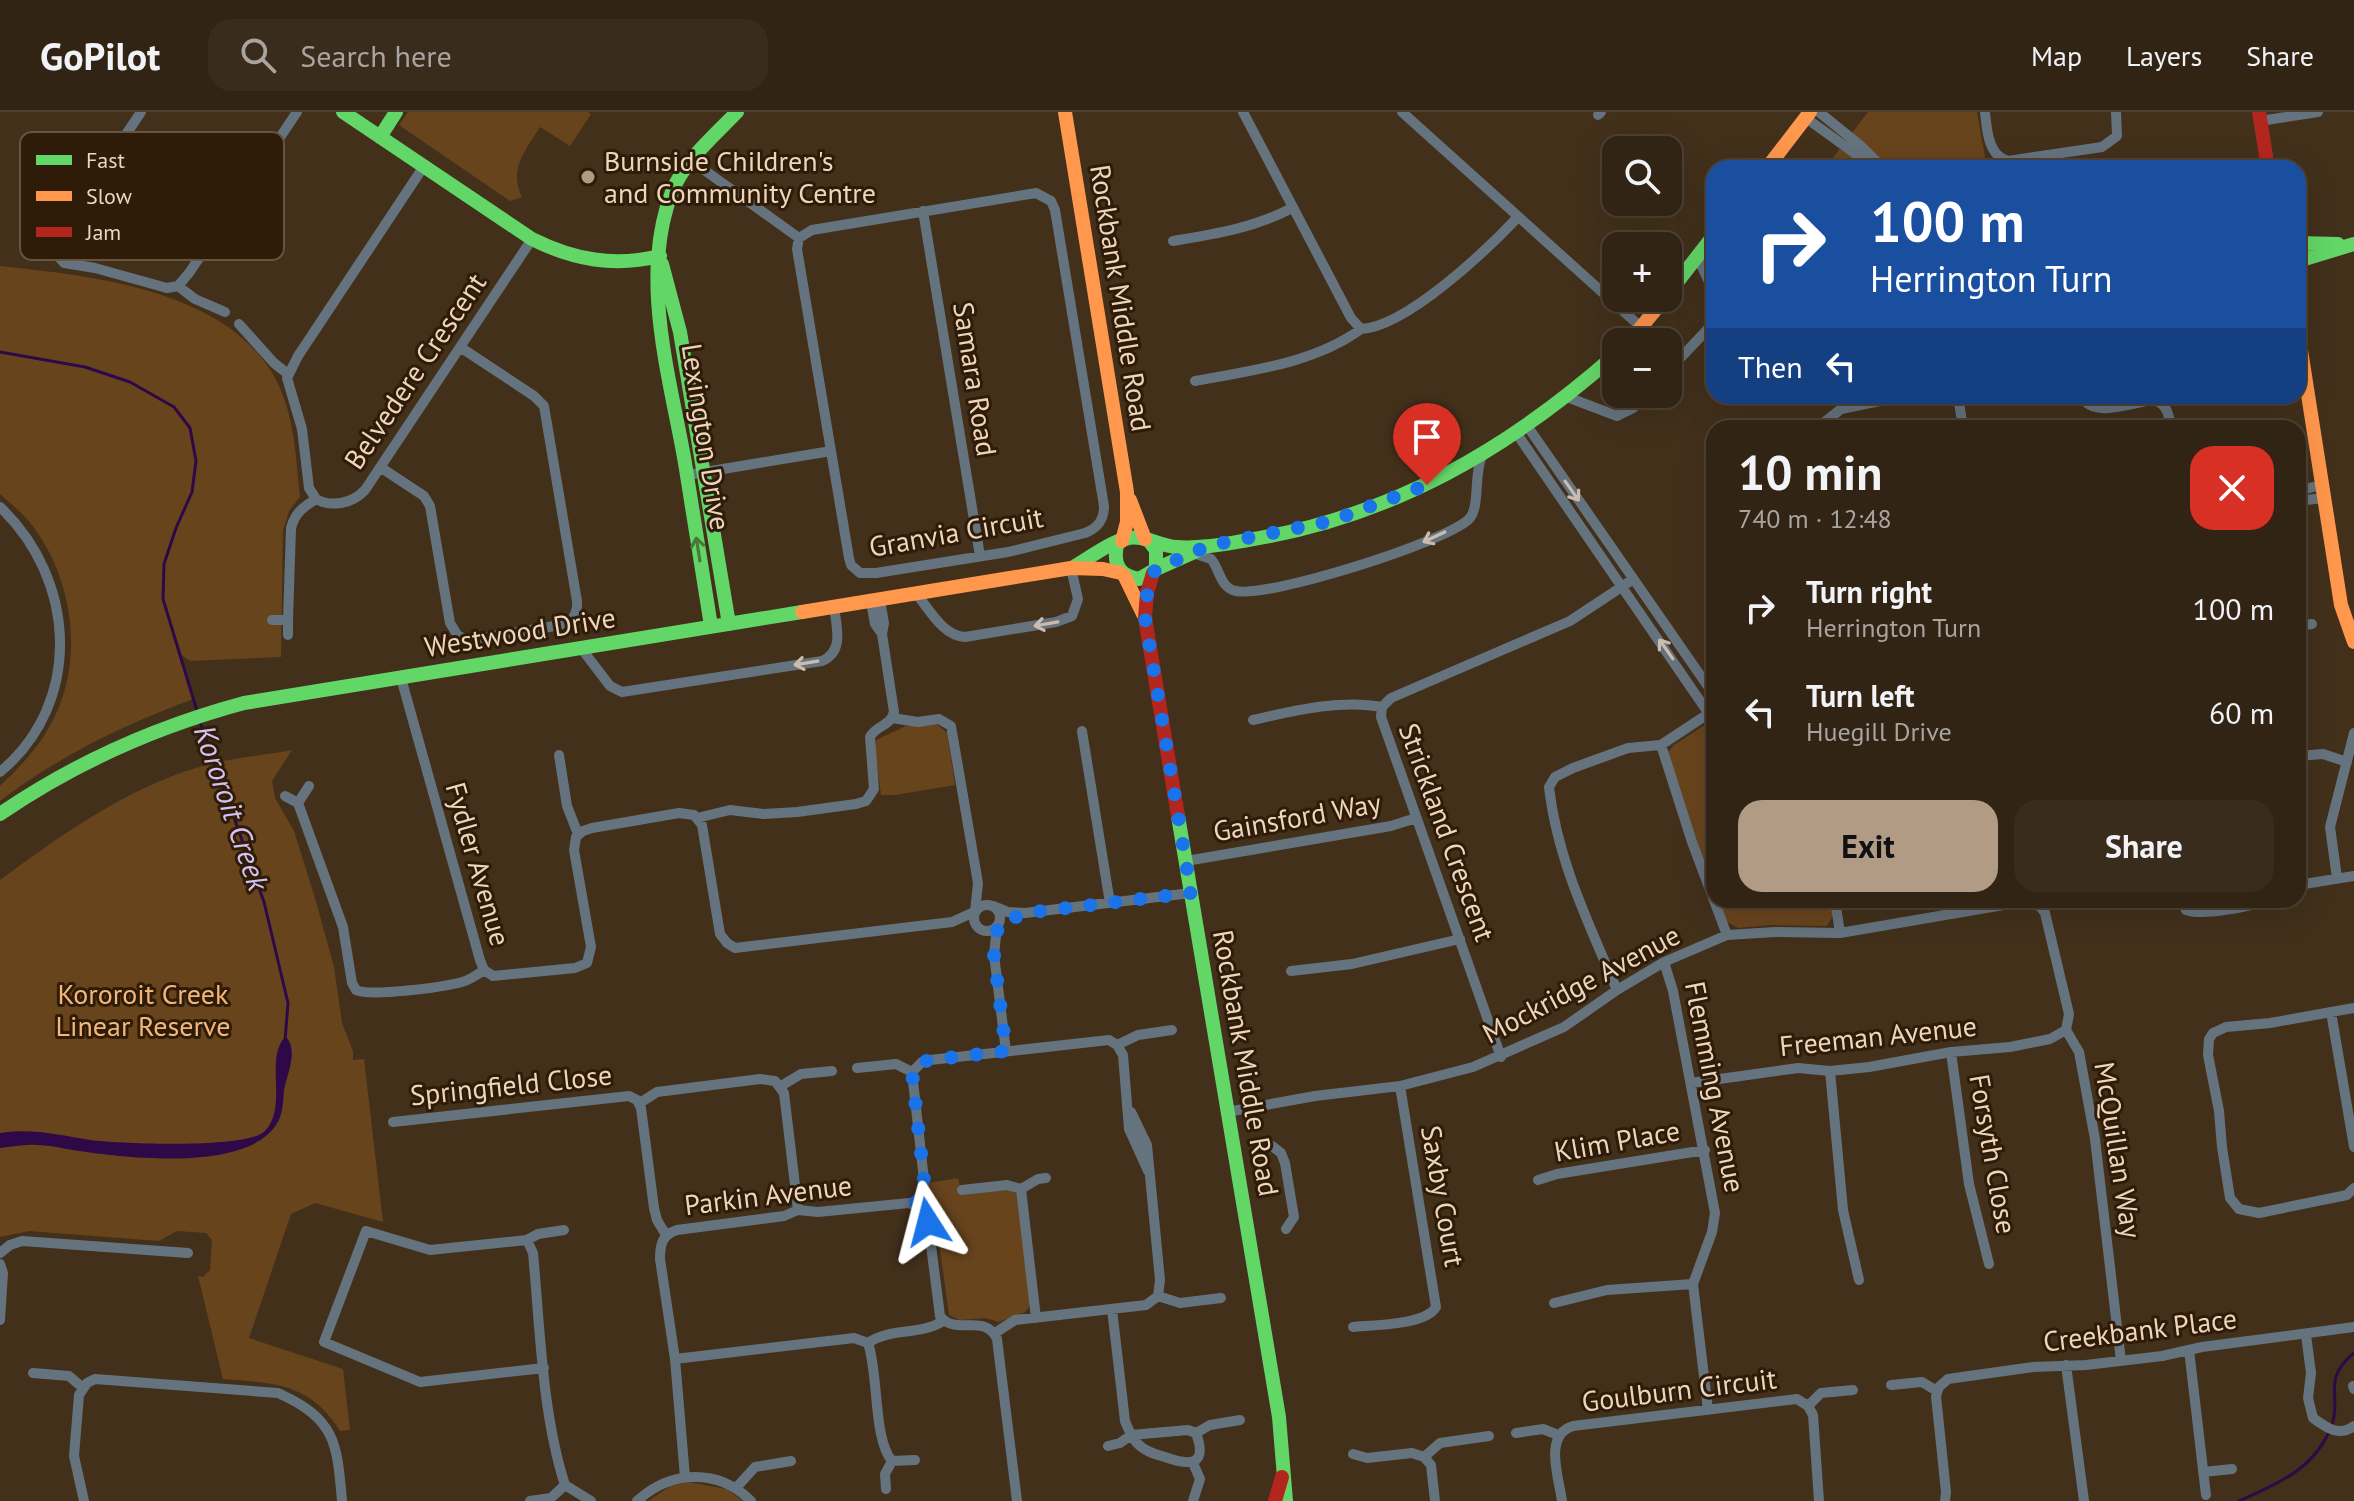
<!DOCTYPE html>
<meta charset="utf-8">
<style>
body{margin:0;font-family:"PT Sans",sans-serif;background:#3a2c1d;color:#f1f3f6;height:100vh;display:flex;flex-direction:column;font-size:30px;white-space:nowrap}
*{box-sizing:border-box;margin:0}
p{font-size:26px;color:#a8a4a0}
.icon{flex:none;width:44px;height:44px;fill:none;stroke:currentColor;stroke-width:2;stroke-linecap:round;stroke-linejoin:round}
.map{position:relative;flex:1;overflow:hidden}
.side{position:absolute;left:1706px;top:308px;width:600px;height:488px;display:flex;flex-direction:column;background:#322414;border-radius:24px;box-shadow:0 8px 32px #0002,0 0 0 2px #4d4134}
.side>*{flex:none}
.hud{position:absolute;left:1706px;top:48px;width:600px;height:244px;border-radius:24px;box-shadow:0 8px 32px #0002,0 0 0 2px #4d4134;background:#1a4fa0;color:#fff;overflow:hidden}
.tools{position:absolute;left:1602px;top:24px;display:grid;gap:16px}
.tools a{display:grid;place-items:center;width:80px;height:80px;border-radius:16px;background:#322414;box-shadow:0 8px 32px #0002,0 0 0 2px #4d4134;font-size:40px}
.pin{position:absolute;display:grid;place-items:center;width:68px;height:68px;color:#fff;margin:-82px -34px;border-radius:50% 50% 50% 0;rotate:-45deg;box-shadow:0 0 8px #0007}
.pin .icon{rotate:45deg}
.me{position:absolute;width:88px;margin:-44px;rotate:351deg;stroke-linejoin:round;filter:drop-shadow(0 0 6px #0008)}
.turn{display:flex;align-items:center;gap:28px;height:168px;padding:0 32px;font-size:36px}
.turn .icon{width:104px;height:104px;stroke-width:2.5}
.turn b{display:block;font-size:56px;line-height:68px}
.then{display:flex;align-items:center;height:76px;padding:0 32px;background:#0003;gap:16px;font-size:30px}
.round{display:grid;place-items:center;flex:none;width:84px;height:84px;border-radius:24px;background:#3a2c1d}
.headline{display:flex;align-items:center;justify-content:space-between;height:136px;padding:0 32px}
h1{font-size:48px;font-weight:700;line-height:60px}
.cta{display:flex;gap:16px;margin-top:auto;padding:16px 32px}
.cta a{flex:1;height:92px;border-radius:24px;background:#b29b85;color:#111;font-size:32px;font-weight:700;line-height:92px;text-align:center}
.cta a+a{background:#3a2c1d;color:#f1f3f6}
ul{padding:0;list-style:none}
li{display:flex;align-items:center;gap:24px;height:104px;padding:0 32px}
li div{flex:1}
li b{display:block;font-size:30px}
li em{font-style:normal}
header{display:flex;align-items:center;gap:48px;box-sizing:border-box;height:112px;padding:0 40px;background:#322414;border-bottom:2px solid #4d4134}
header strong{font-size:38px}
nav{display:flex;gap:44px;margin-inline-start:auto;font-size:28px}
.search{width:560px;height:72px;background:#3a2c1d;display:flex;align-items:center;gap:20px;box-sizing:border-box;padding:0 28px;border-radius:24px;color:#a8a4a0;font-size:30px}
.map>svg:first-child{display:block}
.green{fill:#68441d}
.water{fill:#2f0947}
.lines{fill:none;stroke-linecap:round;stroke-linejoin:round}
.stream{stroke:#2f0947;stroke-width:3}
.street{stroke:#65737e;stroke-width:10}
.fast{stroke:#63d668;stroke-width:14}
.slow{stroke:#ff974d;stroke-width:14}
.jam{stroke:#b3261e;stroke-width:14}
.oneway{stroke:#ccbcae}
.oneway2{stroke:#487938}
.route{stroke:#1a73e8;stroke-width:14;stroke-dasharray:0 25.2}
.poi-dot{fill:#b29b85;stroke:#2e1c09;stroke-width:3}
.labels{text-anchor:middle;stroke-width:6;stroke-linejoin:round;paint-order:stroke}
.poi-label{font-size:28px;fill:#efd5be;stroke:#2e1c09;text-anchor:start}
.street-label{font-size:28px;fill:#efd5be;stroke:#2e1c09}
.park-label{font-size:28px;fill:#f4b679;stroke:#2e1c09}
.water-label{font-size:30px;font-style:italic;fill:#d6c1f2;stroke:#2e1c09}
.key{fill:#2e1c09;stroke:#68543f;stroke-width:2}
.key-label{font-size:22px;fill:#efd5be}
</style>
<header>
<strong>GoPilot</strong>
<div class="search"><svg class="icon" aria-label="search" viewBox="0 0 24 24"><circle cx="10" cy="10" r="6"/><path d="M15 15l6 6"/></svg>Search here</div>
<nav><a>Map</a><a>Layers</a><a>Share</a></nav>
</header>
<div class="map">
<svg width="2354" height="1389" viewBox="0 0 2354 1389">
<rect width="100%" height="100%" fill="#42301b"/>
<!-- green -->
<path class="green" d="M408 0H588L591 2 570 34 540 15C526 38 508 57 522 85L510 89 399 13Z
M1868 0H1977L1987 56H1825Z
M0 154C93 164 236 178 280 276 295 311 296 348 300 385L289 399 283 419 281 545 190 549 179 541 193 587C123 613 59 644 0 689V674C21 654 40 634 53 608 86 545 72 460 27 407 19 398 9 390 0 382Z
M1714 607V778L1695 729 1668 640 1674 633Z
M938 613 947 621 955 673 895 683H881L875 636 876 628 906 614Z
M292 638 272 669 275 686 294 719 315 786 334 855 342 911 353 939V948L364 947 383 1110 315 1091 291 1102 249 1226 343 1257 350 1318 340 1319C310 1271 275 1271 223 1267L198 1164 203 1165 210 1158 212 1128 206 1121 177 1119 159 1129 29 1119 0 1125V768C64 721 135 670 214 651 239 645 266 643 292 638Z
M1718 788H1830L1833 804 1827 814 1771 813 1738 816 1727 810Z
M958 1066 962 1083 1006 1077 1018 1082 1032 1191 1025 1200 999 1210 986 1206 960 1208 949 1203 935 1102C924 1087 930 1087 929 1071Z
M688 1370 726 1377 743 1389H648L671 1374Z"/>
<!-- water -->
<path class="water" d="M284 926H287C298 940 287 962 284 978 283 990 283 1003 276 1013 245 1060 127 1046 79 1039 65 1037 50 1033 36 1033 25 1032 12 1035 0 1036V1021C32 1016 59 1023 90 1028 119 1032 248 1037 265 1019 288 994 265 949 284 926Z"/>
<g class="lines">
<!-- stream -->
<path class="stream" d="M0 240 85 255 130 270 174 295 190 316 196 349 192 380 176 416 164 452 163 487 197 599
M200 610 264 790 288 891 285 929
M2332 1313C2342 1283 2321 1268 2354 1241
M2239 1389C2275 1373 2311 1359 2329 1320"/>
<!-- street -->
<path class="street" d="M141 0 58 124 55 141 64 151 95 156 167 176 178 174 189 161 297 0
M1243 0 1351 206 1361 217C1406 215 1487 138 1518 105
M1402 0 1642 216
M1819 0 1862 35 1883 56
M1985 0C1987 18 1988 44 2008 49L2102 35 2117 24 2116 0
M1598 3 1601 0
M1806 6 1857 43 1870 45
M2260 9 2318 0
M693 50 799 126
M424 54 298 244 287 266 302 317 309 376 316 387C332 396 353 391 365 378L532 127
M1036 81 1051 89 1055 98 1104 394C1104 408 1098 416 1085 421L1008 440 876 461H860L851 453 849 446 797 137 799 126 812 118Z
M923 99 980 444
M1173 129C1215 122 1254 116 1292 96
M1697 144 1714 181
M178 174 195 187 225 200
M239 212 274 251 288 262
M1668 259 1707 218 1714 205
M1195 269C1250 259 1315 251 1361 217
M1958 284 1963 316
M2081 284C2093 307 2131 291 2152 288 2167 290 2169 303 2171 316
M1567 285 1617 304 1633 296 1646 282
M1528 315 1714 583
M1817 316 1841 297 1904 284
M1517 322 1709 602
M380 355 424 384 430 394 450 511 458 524 468 528 555 514C570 511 578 505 577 489L544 294 534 284 460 235
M687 363 831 339
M2298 379 2321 373
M2298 389 2323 386
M0 395C76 467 84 590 0 660
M1193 441 1211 447C1220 457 1220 476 1236 479 1269 486 1442 431 1468 408 1481 397 1473 363 1482 344
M916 481C929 497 943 524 965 525L1056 510 1072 504 1078 487 1071 456
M871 490 875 512 882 522
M272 508H288V523
M288 508 291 416C295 401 302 396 316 387
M2298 514 2312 512
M581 536 610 574 622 580 822 549C845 539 836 514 834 494
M401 566 480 848 484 858 493 864 575 856 587 851 591 835 574 738 576 725 583 719 592 716 679 701 694 703 702 713 720 822 727 831 735 836 952 810 974 800
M892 606 918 610 939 607 951 614 978 771 975 800
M1253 608C1293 599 1341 587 1382 595
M1082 619 1110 791
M1661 633 1692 730 1727 823
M559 643 567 694 578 722
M2298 644 2323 642 2347 650
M285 684 298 691 309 674
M298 691 343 815 352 871 356 878C370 885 444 875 462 870 470 868 477 863 484 858
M697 706 730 698 764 702 797 700 856 692 866 689 874 677 870 625C876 613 890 615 894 600L882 522 884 511 880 488
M1186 749 1391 714 1416 706
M2337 766 2330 715 2354 621
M2298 773 2354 764
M1835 788 1840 821
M2181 788 2186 798C2202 804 2251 795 2266 788
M974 806a13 13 0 1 1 26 0a13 13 0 1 1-26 0Z
M993 794 1008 800 1025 801 1191 781
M2040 794 2045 801 2069 902 2066 918 2079 940 2095 1027 2121 1249
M997 814 994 843 1006 939
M1664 850 1673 879 1715 1101 1712 1120 1693 1172 1708 1298
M1291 859 1352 852 1460 827
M1617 878C1589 812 1557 747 1549 675L1555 665 1573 656 1628 636 1661 633 1714 598
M2354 896 2270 911 2226 915 2213 921 2209 927 2208 943 2219 999 2222 1035 2230 1086 2239 1097 2259 1101 2347 1083 2354 1076
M2331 900 2354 1035
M1117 933 1138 923 1172 918
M1951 940 1969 1072 1989 1152
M1501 945 1381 605 1382 595 1391 586 1570 509 1632 468
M857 956 896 952 912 960
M1830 959 1843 1098 1859 1168
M1691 971 1798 956 1830 959 1869 955 1951 940 2010 935 2050 927 2066 918
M781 974 801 962 832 959
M640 991 657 980 760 967 775 969 784 981 798 1098
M1227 1000 1315 984 1400 974 1473 955 1564 915 1617 878 1664 850 1727 823 1775 820 1840 821 2021 790 2040 794 2052 788
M393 1010 629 984 637 988 641 996 654 1096 657 1108 666 1123
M1272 1034 1281 1041 1285 1051 1294 1105 1286 1117
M1538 1068 1557 1062 1705 1038
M1021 1077 1036 1206
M962 1078 1007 1073 1021 1077 1038 1067 1046 1066
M915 1092 923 1077 924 1068 912 960 922 950 930 948 1109 928 1117 933 1123 943 1129 1017 1148 1059
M527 1128 533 1141C540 1215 542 1302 565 1373L591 1389
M0 1141 10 1133 22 1129 188 1141
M0 1152 3 1161 0 1208
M1158 1184 1180 1191 1221 1186
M1554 1191 1607 1178 1693 1172
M1353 1215C1373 1213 1426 1213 1436 1195L1400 974
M995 1221 1015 1208 1146 1193 1158 1184 1160 1168 1147 1033 1131 1000
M2306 1223 2311 1261 2308 1286 2313 1306C2327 1316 2339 1325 2354 1314
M868 1231C891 1215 920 1224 943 1209
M2189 1238 2206 1383
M675 1247 854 1226 868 1231C879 1263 873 1327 892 1349L915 1348
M2066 1253 2084 1389
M544 1256 420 1270 324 1230 366 1119 430 1138 527 1128 538 1122 564 1118
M33 1261 69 1264 83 1276
M1891 1273 1922 1270 1937 1279
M2353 1274 2354 1277
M1808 1294 1821 1281 1853 1278
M1196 1321 1210 1313 1240 1308
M1516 1321 1543 1317 1558 1323
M1108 1334 1120 1331 1131 1323 1188 1318 1196 1321C1208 1354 1190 1354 1165 1345 1155 1342 1144 1339 1137 1331 1131 1325 1128 1316 1125 1309L1112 1197
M1353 1342 1367 1346 1412 1341 1424 1345 1431 1353 1435 1389
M1424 1345 1440 1331 1489 1324
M2203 1360 2232 1357
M685 1365 675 1247 660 1147C660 1132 662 1123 677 1118L784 1104 798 1098 818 1100 909 1091 922 1097 928 1110 940 1204C956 1225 985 1200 997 1227L1017 1389
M736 1376 755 1355 791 1349
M886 1377 885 1362 892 1349
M84 1389 74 1344 79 1283 87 1271 95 1267 278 1281C336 1307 337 1331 342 1389
M530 1389 551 1386 565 1373
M637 1389C671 1358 718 1356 751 1389
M1193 1389 1200 1367 1193 1351
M1562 1389C1559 1366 1543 1323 1573 1314L1797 1287 1808 1294 1813 1303 1819 1389
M1945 1389 1946 1380 1936 1284 1939 1275 1948 1267 2033 1255 2086 1253 2162 1244 2202 1235 2354 1215"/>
<!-- fast -->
<path class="fast" d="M343 0 532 127C574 148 614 155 660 144
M380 25 396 0
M2298 131 2338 132
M2298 149 2354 132
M662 152 680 220 729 512
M1668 182 1714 123
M1117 433C1113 452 1119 464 1139 467L1156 457V438L1149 429
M1075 454C1091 445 1111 429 1129 426 1144 423 1161 434 1176 435 1200 437 1224 432 1248 428 1392 405 1509 337 1616 242
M1156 457 1201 437
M711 514C702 460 694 405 685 351 670 265 639 165 672 80 684 49 714 24 737 0
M0 702C76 650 155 615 244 591L802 500
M1178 704 1279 1305 1286 1389"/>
<!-- slow -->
<path class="slow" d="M1065 0 1127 380V410L1122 429
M1767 56 1810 0
M2298 219 2341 493 2354 530
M1629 230 1665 186
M1130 388 1145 427
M1125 465 1143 502
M802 500 1071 456 1103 457 1121 461"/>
<!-- jam -->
<path class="jam" d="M2259 0 2268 56
M1153 461 1147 481 1145 506 1178 704
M1275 1389 1282 1365"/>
</g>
<!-- one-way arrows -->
<defs><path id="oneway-shaft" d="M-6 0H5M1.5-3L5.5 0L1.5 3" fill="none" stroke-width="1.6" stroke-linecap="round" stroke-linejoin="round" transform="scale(2)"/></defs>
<g class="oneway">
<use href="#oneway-shaft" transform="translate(1572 379) rotate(55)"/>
<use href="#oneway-shaft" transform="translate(1434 425) rotate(155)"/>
<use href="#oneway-shaft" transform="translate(1046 512) rotate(170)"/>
<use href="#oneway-shaft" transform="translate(1666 537) rotate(-125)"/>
<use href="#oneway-shaft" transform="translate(806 551) rotate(171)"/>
</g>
<use class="oneway2" href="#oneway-shaft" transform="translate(698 437) rotate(-99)"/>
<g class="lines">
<!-- route -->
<path class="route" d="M928 1110 922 1097 915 1092 923 1077 924 1068 912 960 922 950 930 948 1006 939 994 843 998 813 1025 801 1191 781 1145 506C1146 489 1147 471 1156 457L1208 434 1331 409 1427 373"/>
</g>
<!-- markers -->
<circle class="poi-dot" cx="588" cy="65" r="8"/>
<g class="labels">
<!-- poi labels -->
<g class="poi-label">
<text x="604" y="59">Burnside Children's<tspan x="604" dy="32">and Community Centre</tspan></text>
</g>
<!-- street labels -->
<g class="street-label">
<text transform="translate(1121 186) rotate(81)" y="10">Rockbank Middle Road</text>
<text transform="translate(415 259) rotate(-56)" y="10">Belvedere Crescent</text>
<text transform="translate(975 267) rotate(81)" y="10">Samara Road</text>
<text transform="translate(706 325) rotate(81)" y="10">Lexington Drive</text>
<text transform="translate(956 420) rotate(-10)" y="10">Granvia Circuit</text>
<text transform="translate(520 520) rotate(-9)" y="10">Westwood Drive</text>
<text transform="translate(1297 705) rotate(-10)" y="10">Gainsford Way</text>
<text transform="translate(1447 720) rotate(70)" y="10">Strickland Crescent</text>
<text transform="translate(478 752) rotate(74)" y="10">Fydler Avenue</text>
<text transform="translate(1581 872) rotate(-28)" y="10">Mockridge Avenue</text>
<text transform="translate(1878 924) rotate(-6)" y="10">Freeman Avenue</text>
<text transform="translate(1246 951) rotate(80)" y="10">Rockbank Middle Road</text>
<text transform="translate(511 973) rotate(-6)" y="10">Springfield Close</text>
<text transform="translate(1715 975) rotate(79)" y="10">Flemming Avenue</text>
<text transform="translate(1617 1029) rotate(-10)" y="10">Klim Place</text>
<text transform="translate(2118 1038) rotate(81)" y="10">McQuillan Way</text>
<text transform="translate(1993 1042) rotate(80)" y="10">Forsyth Close</text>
<text transform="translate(768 1083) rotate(-7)" y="10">Parkin Avenue</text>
<text transform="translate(1443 1084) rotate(80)" y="10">Saxby Court</text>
<text transform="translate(2140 1218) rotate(-7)" y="10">Creekbank Place</text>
<text transform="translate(1679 1278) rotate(-7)" y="10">Goulburn Circuit</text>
</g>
<!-- park labels -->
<g class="park-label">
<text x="143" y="892">Kororoit Creek<tspan x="143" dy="32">Linear Reserve</tspan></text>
</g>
<!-- water labels -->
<g class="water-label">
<text transform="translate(231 696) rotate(71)" y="10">Kororoit Creek</text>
</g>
</g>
<!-- legend -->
<rect x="20" y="20" width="264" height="128" rx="12" class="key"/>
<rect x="36" y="43" width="36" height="10" fill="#63d668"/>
<rect x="36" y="79" width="36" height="10" fill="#ff974d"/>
<rect x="36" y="115" width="36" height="10" fill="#b3261e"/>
<g class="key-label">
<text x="86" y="56">Fast</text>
<text x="86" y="92">Slow</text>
<text x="86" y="128">Jam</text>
</g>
</svg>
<div class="tools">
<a><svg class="icon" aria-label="search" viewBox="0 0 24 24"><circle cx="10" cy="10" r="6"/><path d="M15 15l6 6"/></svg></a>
<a>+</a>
<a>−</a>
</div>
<div class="pin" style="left:1427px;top:373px;background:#d93025"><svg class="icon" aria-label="arrive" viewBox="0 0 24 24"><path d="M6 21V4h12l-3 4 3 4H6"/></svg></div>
<svg class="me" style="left:928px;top:1110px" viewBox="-20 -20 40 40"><path d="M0-17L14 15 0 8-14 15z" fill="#1a73e8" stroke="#fff" stroke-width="4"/></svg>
<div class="hud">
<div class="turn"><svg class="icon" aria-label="right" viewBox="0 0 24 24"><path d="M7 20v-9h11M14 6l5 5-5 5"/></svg><div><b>100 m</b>Herrington Turn</div></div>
<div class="then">Then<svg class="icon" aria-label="left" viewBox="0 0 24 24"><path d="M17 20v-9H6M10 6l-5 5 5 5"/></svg></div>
</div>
<section class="side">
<div class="headline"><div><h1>10 min</h1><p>740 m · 12:48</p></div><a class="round" style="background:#d93025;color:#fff"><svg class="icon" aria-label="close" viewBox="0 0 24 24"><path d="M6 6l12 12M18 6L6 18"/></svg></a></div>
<ul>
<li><svg class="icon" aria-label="right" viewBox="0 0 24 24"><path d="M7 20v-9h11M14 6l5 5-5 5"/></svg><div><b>Turn right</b><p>Herrington Turn</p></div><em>100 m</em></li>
<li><svg class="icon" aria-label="left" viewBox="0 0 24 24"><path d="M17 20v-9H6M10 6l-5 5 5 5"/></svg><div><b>Turn left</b><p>Huegill Drive</p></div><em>60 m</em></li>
</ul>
<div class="cta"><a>Exit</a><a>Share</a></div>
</section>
</div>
